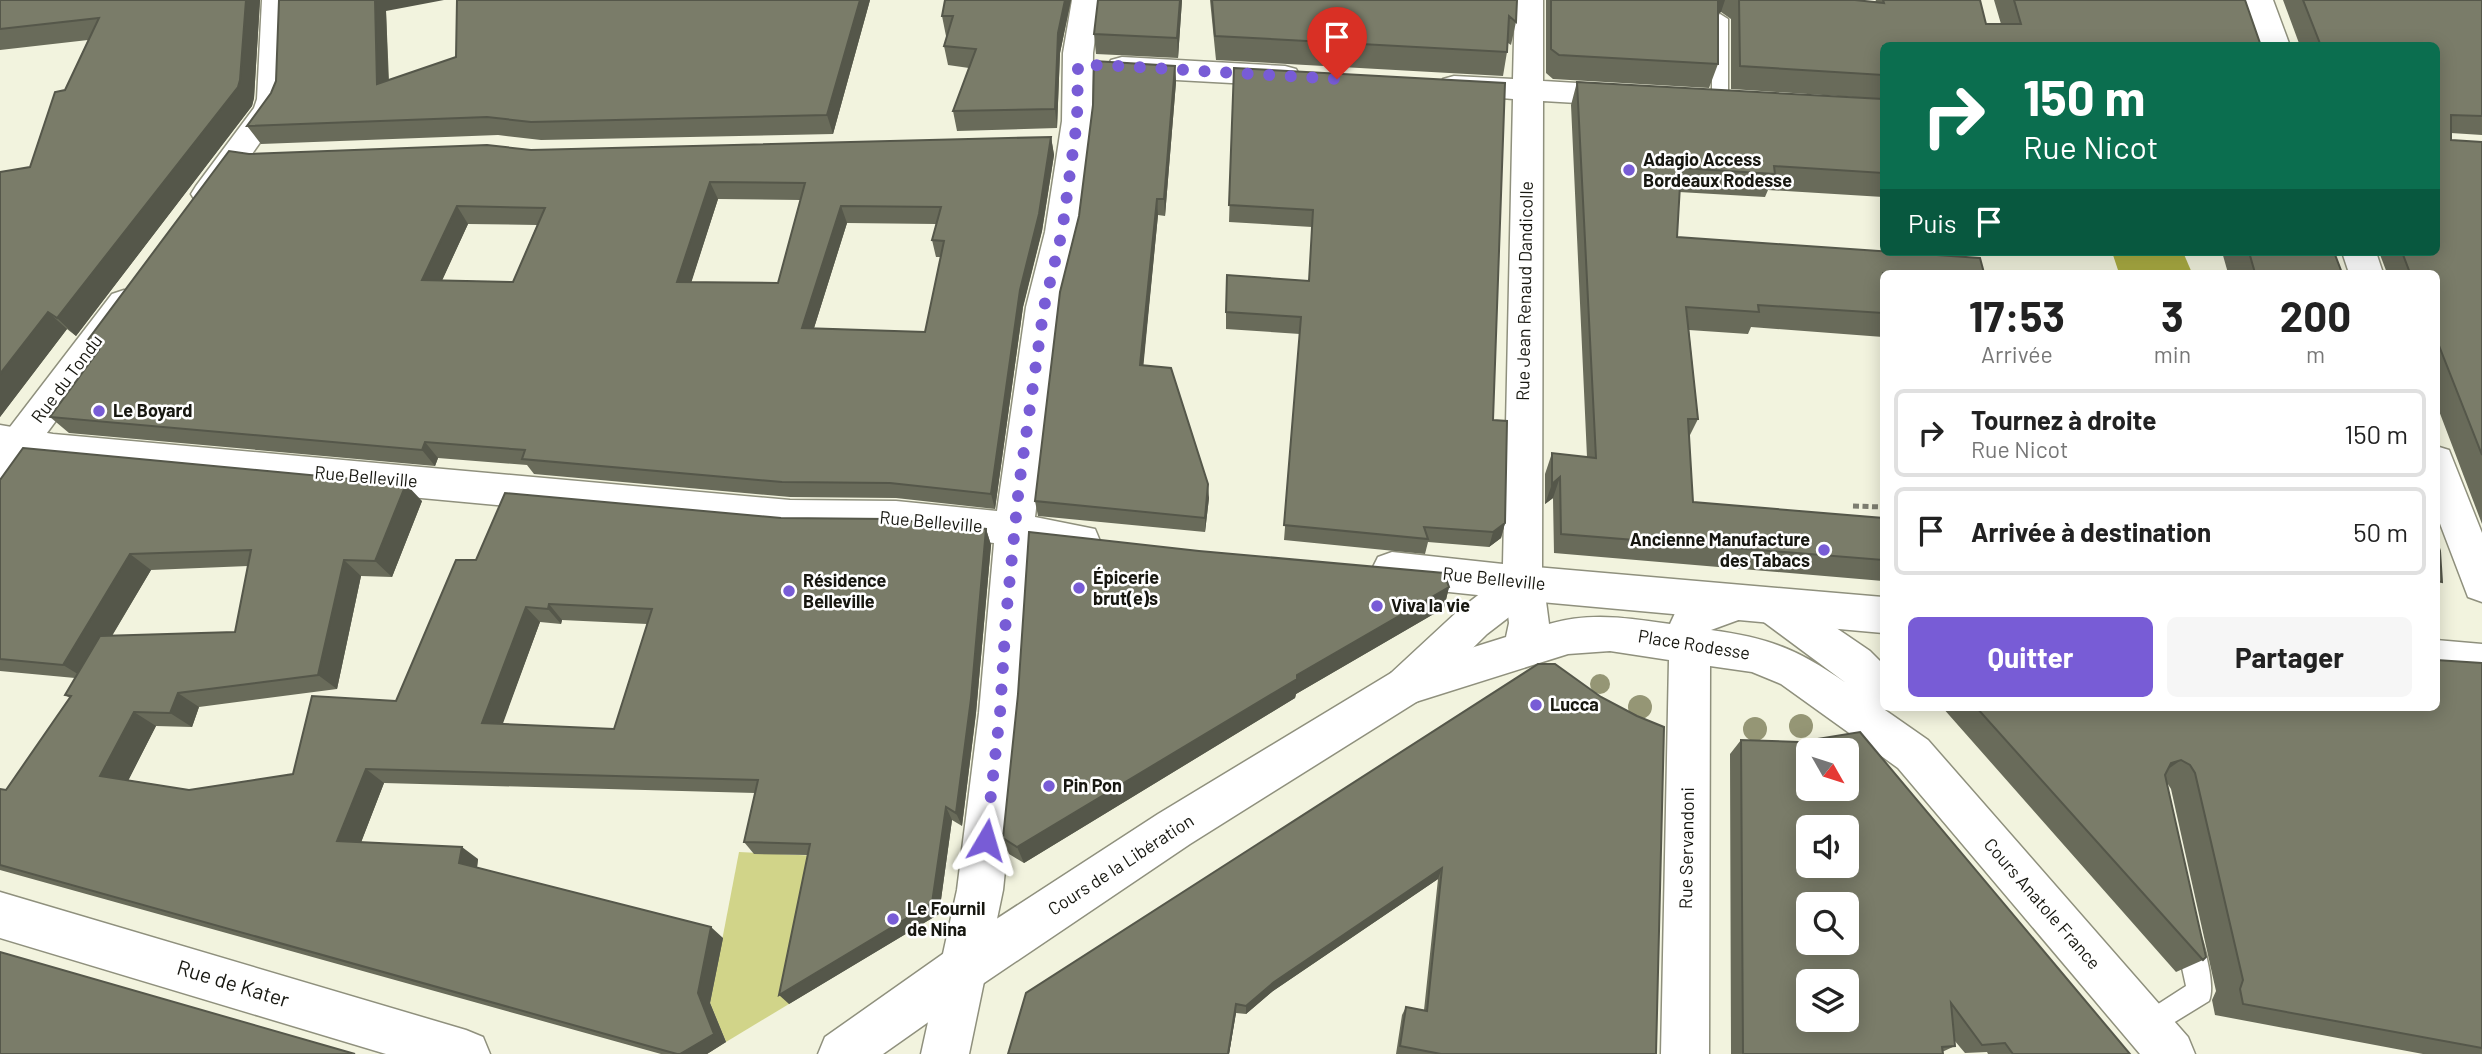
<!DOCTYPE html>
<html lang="fr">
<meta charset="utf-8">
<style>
body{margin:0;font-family:Barlow,sans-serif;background:#f6f6f6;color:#222;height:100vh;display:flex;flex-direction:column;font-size:26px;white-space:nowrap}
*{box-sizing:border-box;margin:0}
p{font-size:23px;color:#767676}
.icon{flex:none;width:38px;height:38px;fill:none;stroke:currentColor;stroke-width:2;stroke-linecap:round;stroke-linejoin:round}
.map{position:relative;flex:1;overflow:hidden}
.drawer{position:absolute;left:1880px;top:270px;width:560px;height:441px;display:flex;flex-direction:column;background:#fff;border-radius:10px;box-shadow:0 4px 18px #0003}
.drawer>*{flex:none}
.banner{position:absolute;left:1880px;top:42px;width:560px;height:214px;border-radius:10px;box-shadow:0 4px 18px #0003;background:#0b6e4f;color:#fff;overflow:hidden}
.needle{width:46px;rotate:129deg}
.controls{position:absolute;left:1796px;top:738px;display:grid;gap:14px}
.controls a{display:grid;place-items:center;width:63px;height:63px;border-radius:10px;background:#fff;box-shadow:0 4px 18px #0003;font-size:35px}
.pin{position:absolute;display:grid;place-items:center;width:60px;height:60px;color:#fff;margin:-72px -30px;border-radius:50% 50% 50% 0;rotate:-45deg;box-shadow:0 0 7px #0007}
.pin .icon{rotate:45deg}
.me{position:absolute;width:77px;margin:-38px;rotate:7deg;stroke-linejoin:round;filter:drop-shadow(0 0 5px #0008)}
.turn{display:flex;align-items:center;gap:24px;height:147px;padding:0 28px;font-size:32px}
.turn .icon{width:91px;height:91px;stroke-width:2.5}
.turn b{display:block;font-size:49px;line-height:60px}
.then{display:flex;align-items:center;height:66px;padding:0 28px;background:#0003;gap:14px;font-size:26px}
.eta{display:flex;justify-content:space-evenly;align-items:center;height:119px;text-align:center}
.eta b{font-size:42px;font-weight:700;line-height:49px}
.action{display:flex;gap:14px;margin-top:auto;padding:14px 28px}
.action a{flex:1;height:80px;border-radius:10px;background:#785cd6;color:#fff;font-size:28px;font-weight:700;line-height:80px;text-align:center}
.action a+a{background:#f6f6f6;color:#222}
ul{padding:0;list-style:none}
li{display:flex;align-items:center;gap:21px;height:88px;margin:0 14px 10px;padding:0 14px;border:4px solid #e0e0e0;border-radius:10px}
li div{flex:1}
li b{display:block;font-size:26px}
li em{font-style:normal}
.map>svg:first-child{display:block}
.green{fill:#d1d489}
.water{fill:#aaac42}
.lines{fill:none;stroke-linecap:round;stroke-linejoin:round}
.service-casing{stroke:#8f907d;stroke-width:3}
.minor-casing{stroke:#8f907d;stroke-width:3}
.tertiary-casing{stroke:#8f907d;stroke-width:3}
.path{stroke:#7d7d70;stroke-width:5;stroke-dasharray:6 3.5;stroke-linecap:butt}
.service{fill:#fff;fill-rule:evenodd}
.minor{fill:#fff;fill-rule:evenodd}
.tertiary{fill:#fff;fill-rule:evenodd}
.tree{fill:#959675}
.wall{fill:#696b5a;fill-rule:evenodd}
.shaded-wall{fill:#55574a}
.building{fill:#7a7c69;stroke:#55574a;stroke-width:2;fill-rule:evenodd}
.route{stroke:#785cd6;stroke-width:12;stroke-dasharray:0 21.6}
.poi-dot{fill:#785cd6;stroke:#fff;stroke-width:2.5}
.labels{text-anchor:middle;stroke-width:5;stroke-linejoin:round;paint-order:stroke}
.poi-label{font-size:18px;font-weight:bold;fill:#171710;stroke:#fff;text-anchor:start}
.street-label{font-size:18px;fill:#171710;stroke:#fff}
.near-street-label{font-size:21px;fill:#171710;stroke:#fff}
</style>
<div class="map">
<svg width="2482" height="1054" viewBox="0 0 2482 1054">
<rect width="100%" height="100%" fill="#f2f3de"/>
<!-- green -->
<path class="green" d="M739 852 819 856 789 1004 726 1042 710 1003Z"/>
<!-- water -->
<path class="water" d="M2112 252H2183L2192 273 2118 270Z"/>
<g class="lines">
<!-- service casing -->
<g class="service-casing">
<path id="service" d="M1720 14 1728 19V102L1720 108 1712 102V19Z
M2188 923 2197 927C2204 944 2216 985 2209 1001L2147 1039 2138 1035 2134 1026 2138 1017 2186 986 2175 936 2179 927Z"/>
</g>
<!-- minor casing -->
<g class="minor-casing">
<path id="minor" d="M1072 0H1100L1093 53 1092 121 1079 232 1060 307 1035 517 1095 529 1100 541 1095 553 1081 557 1032 549 1021 713 1003 890 969 1054H921L957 890 979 713 994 543 896 533 790 532 53 464 0 455V425L53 434 790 500 896 501 997 511 1026 307 1045 232 1062 121 1063 53Z
M1515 0H1543V81L1628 86 1639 89 1643 96 1639 103 1628 106 1543 101 1542 571 1549 624C1590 612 1628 618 1670 624L1676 611 1685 603 1738 586 1752 591 1755 597 1757 593 1771 588 1785 593 1870 651 1883 664V707H1893L1885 710 1928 740 2188 1037 2195 1054H2140L1898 768 1781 684 1752 672 1710 666 1709 1054H1661L1669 660 1610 651 1568 654 1406 705 1391 699 1385 686 1391 673 1506 637 1509 623 1506 598 1392 586 1378 581 1372 569 1378 557 1392 552 1503 564 1513 99 1443 93 1439 86 1443 79 1454 76 1513 79ZM1754 611 1757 617 1846 683C1798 649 1769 638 1711 630L1752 615Z
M2245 0H2273L2290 46H2260Z
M1122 57 1285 66 1296 69 1300 76 1296 83 1285 86 1122 77 1111 74 1107 67 1111 60Z
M2342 252H2376L2383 273H2349Z
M2436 446 2449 450 2482 533V602L2468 597 2436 513Z
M0 892 466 1030 483 1037 490 1054H386L0 938Z"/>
</g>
<!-- tertiary casing -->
<g class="tertiary-casing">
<path id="tertiary" d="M262 0H290L287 99 283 110 218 202 207 205 196 202 191 194 196 186 254 108 257 99Z
M124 290 136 294 141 303 136 312 13 479 0 483V440L112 294Z
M1523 566 1883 597V633L1530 601 1487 634 1421 699 1190 844 981 985 883 1054H818L825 1037 947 951 1158 814 1391 673 1459 610 1509 571Z
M2436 640 2482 644V680L2436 676Z"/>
</g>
<!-- path -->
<path class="path" d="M1853 506 1883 507"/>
<!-- service -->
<use href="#service" class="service"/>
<!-- minor -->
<use href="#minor" class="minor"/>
<!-- tertiary -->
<use href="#tertiary" class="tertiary"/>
</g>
<!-- trees -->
<g class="tree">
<circle cx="1600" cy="684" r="10"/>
<circle cx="1640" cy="707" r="12"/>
<circle cx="1801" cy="726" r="12"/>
<circle cx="1755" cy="729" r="12"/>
</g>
<!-- wall -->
<path class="wall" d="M0 0H260L254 98 252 106 76 336 67 329 0 417V172L30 167 88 40 0 50Z
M457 0H870L833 134 541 140 498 135 261 144 247 126 271 93 276 81 386 11 389 80 456 57Z
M945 0H1071L1060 53 1057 128 957 131 953 111 969 68 948 65 944 46 947 36H946L942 16Z
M1182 0 1178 58 1096 54 1094 34Z
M1210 0H1517L1516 22 1511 45 1508 43 1507 52 1503 76 1216 60Z
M1546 0H1855L1875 2 1876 0H1980L1986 24H2001L1994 0H2245L1883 46V99L1731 89V19L1721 12 1718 14V64L1709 88 1553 79 1546 73Z
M2283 0H2482V135L2451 133V140L2482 142V524L2436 403V273H2387L2379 252H2436V46H2300Z
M1175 66 1176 82 1165 216 1158 215 1143 365 1209 498 1205 532 1038 516 1035 501 1079 216Z
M1234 68 1493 420 1505 523 1501 538 1489 547 1428 542 1425 554 1284 540 1300 334 1226 329V312L1309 281 1312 227 1229 222Z
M1577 82 1883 99V197L1768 190 1765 197 1679 192 1677 237 1883 273V337L1751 327 1748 334 1689 330 1698 419 1689 437 1693 502 1883 518V581L1554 553 1553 498 1545 504V474L1552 453 1587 457 1571 105Z
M1051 137 1054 155 1042 231 1023 307 995 509 896 498 790 497 534 474 527 465 438 458 435 466 69 433 50 417 98 351 87 341 249 154 531 150ZM718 199 801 200 778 283 691 282ZM847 223 936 224 932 240 936 257H941L925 332 814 328ZM468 224 537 225 513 282 442 280Z
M2222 252H2334L2342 273H2228Z
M0 480 422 501 392 577 361 576 337 689 199 707 192 727 156 726 128 780 189 790 293 774 396 701 476 560 781 518 986 529 991 545 976 713 962 826 952 820 939 914 789 1004 808 855 754 854 744 842 755 793 384 783 361 842 478 859 477 868 723 938 710 1003 726 1042 707 1054H661L0 870V789L6 790 70 698 65 695 75 678 0 671ZM248 566 235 632 112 636 151 570ZM562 620 647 624 614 729 502 724 540 622 561 624Z
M1449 587 1444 608 1296 694 1295 698 1024 863 1009 854 1003 838Z
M2482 663V1054H2423L2215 1015 2212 1000 2216 991 2171 789 2166 781 2203 960 2176 972 1942 707H2436Z
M1538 664 1656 1054H1396L1402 1015 1406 1007 1424 1010 1438 879 1273 991 1246 1014 1236 1013 1229 1054H1008Z
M1741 740 2130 1054H1988L1987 1052 1965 1053 1954 1040 1955 1046 1942 1052 1943 1054H1731L1730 754Z"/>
<!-- shaded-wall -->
<path class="shaded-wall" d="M246 0H260L254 98 252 106 76 336 57 318Z
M375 0H444L386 11 389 102 377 84Z
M860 0H870L833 134 827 115Z
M1065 0H1071L1060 53 1057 128 1055 109 1058 33Z
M1180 0H1182L1178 58 1177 38Z
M1716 0H1725L1721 12 1709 19Z
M1175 66 1176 82 1165 216 1164 199Z
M1051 137 1054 155 1042 231 1023 307 995 509 991 494 1020 290Z
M710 182 718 199 686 299 677 282Z
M1157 199 1158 215 1142 380 1140 365Z
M457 206 468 224 435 296 422 280Z
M841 206 847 223 809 344 802 328Z
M48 312 67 329 0 417V374Z
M425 442 438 458 435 466 422 450Z
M1560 477 1553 498 1545 504 1552 484Z
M406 484 422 501 392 577 375 561Z
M1208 484 1209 498 1205 532V518Z
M1505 523 1501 538 1489 547 1493 532Z
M986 529 991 545 976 713 962 826 956 813Z
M130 554 151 570 86 679 63 665Z
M344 560 361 576 337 689 318 675Z
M1449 587 1444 608 1296 694 1295 698 1024 863 1017 847 1297 675Z
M549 604 562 620 561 624 548 609Z
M526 607 540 622 498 737 482 723Z
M178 693 199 707 192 727 170 713Z
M134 712 156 726 124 789 100 776Z
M2181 760 2157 777 2171 763Z
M366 769 384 783 357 853 337 841Z
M946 807 952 820 939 914 789 1004 779 995Z
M462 847 478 859 476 875 459 863Z
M1442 868 1438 879 1273 991 1246 1014V1006L1274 982Z
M711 927 723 938 710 1003 726 1042 707 1054H680L698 993Z
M1236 1004V1013L1229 1054H1228Z"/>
<!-- building -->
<path class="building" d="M0 0H246L240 80 238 87 57 318 48 312 0 374V172L30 167 55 92 65 90 99 18 0 29Z
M279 0H375L377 84 456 57 457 0H860L827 115 531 122 487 117 247 126 271 93 276 81Z
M945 0H1065L1058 33 1055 109 953 111 976 49 944 46 953 16H942Z
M1098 0H1180L1177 38 1094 34Z
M1212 0H1517L1516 22 1509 16 1507 52 1215 36Z
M1551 0H1718V64L1559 55 1551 49Z
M1739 0H1855L1884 3 1883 0H1980L1986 24H2021L2014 0H2245L2261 46H1883V75L1740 66Z
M2303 0H2482V116L2451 115V140L2482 142V455L2436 338V273H2410L2402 252H2436V46H2321Z
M1094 61 1175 66 1164 199H1157L1140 365 1171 368 1208 484 1205 518 1035 501 1060 292 1079 216 1093 105Z
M1234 68 1505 83 1493 420 1507 421 1505 523 1493 532 1424 527 1428 539 1284 525 1301 317 1226 312 1227 275 1309 281 1313 210 1229 205Z
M1577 82 1883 99V173L1774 166 1775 174 1681 168 1677 237 1980 258 1984 273H1883V313L1758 305 1759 312 1686 307 1698 419H1688L1693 502 1883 518V560L1561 534 1560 477 1552 484V453L1596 458Z
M1051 137 1039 214 1020 290 991 494 890 483 782 482 522 459 525 450 425 442 422 450 50 417 99 350 87 341 229 151 249 154 487 145 531 150ZM710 182 805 183 778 283 677 282ZM457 206 545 208 513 282 422 280ZM841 206 941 207 932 240 944 241 925 332 802 328Z
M2249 252H2334L2342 273H2255Z
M23 448 406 484 375 561 344 560 318 675 178 693 170 713 134 712 100 776 189 790 293 774 312 696 396 701 456 560H476L505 493 781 518 889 519 986 529 971 699 956 813 946 807 932 903 779 995 810 844 744 842 758 780 366 769 337 841 462 847 459 863 711 927 698 993 714 1034 680 1054H677L0 865V789L6 790 71 696 65 695 100 636 235 632 251 550 130 554 63 665 0 659V480ZM549 604 652 609 614 729 482 723 526 607 548 609Z
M1029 532 1199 551 1444 573 1449 587 1297 675V679L1017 847 1003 838 1018 694Z
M2436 539 2440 551 2442 582 2436 581Z
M2436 660 2482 663V1048L2243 1004 2240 989 2243 980 2195 773 2190 765 2181 760 2171 763 2165 775 2206 957 2203 960 1976 707H2436Z
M1538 664H1555L1601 697 1637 716 1664 727 1656 1054H1441L1400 1046 1406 1007 1427 1011 1442 868 1274 982 1246 1006 1236 1004 1228 1054H1008L1026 993Z
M1860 732 2130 1054H2013L2005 1043 1982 1045 1951 1003 1955 1046 1942 1047 1943 1054H1743L1741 740 1799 742ZM1808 751H1846V789H1808ZM1808 828H1846V866H1808ZM1808 905H1846V943H1808ZM1808 982H1846V1020H1808Z
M0 952 355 1054H0Z"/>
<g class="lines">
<!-- route -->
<path class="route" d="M986 840 1000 713 1006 617 1019 486 1044 307 1062 232 1077 121 1078 66 1101 65 1337 79"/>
</g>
<!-- markers -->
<g class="poi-dot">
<circle cx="1629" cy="170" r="7"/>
<circle cx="99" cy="411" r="7"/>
<circle cx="1824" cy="550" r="7"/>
<circle cx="1079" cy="588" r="7"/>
<circle cx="789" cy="591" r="7"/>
<circle cx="1377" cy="606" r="7"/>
<circle cx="1536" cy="705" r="7"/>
<circle cx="1049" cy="786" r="7"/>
<circle cx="893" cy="919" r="7"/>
</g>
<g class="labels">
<!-- poi labels -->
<g class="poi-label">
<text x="1643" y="166">Adagio Access<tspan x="1643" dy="21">Bordeaux Rodesse</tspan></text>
<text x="113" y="417">Le Boyard</text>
<text x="1810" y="546" text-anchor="end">Ancienne Manufacture<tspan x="1810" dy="21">des Tabacs</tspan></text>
<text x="1093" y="584">Épicerie<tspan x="1093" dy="21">brut(e)s</tspan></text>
<text x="803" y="587">Résidence<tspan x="803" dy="21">Belleville</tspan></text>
<text x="1391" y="612">Viva la vie</text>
<text x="1550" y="711">Lucca</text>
<text x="1063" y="792">Pin Pon</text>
<text x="907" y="915">Le Fournil<tspan x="907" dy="21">de Nina</tspan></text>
</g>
<!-- street labels -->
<g class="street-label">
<text transform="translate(1525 291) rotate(-89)" y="6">Rue Jean Renaud Dandicolle</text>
<text transform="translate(67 379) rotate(-53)" y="6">Rue du Tondu</text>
<text transform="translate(366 477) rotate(5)" y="6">Rue Belleville</text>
<text transform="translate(931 522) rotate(5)" y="6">Rue Belleville</text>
<text transform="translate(1494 579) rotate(6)" y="6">Rue Belleville</text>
<text transform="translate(1694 645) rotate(9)" y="6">Place Rodesse</text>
<text transform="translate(1687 848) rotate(-89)" y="6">Rue Servandoni</text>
<text transform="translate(1121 865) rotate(-33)" y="6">Cours de la Libération</text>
<text transform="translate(2042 904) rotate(49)" y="6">Cours Anatole France</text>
</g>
<!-- near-street labels -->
<g class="near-street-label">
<text transform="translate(233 984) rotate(17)" y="7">Rue de Kater</text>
</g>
</g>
</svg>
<div class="controls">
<a><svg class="needle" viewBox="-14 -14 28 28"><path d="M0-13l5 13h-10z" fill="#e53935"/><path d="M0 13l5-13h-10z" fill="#767676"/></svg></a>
<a><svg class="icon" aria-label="sound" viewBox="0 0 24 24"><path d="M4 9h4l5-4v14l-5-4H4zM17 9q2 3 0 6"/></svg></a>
<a><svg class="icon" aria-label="search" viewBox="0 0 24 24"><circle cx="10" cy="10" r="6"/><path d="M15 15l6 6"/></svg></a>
<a><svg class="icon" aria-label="layers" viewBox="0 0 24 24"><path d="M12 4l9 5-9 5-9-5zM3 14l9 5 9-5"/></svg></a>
</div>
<div class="pin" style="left:1337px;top:79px;background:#d93025"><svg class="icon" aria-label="arrive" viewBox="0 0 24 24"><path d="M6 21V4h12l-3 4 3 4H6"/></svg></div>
<svg class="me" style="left:986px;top:840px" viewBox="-20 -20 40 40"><path d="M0-17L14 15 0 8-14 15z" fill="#785cd6" stroke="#fff" stroke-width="4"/></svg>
<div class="banner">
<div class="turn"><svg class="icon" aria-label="right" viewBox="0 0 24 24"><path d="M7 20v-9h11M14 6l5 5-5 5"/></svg><div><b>150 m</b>Rue Nicot</div></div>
<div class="then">Puis<svg class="icon" aria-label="arrive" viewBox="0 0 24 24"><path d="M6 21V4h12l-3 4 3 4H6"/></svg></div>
</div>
<section class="drawer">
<div class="eta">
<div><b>17:53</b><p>Arrivée</p></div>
<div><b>3</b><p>min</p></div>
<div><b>200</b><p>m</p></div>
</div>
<ul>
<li><svg class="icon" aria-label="right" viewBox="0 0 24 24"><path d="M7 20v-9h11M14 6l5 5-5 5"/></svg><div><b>Tournez à droite</b><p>Rue Nicot</p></div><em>150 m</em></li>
<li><svg class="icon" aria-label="arrive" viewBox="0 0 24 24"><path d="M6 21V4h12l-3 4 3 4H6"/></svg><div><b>Arrivée à destination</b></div><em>50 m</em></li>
</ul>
<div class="action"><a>Quitter</a><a>Partager</a></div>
</section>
</div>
